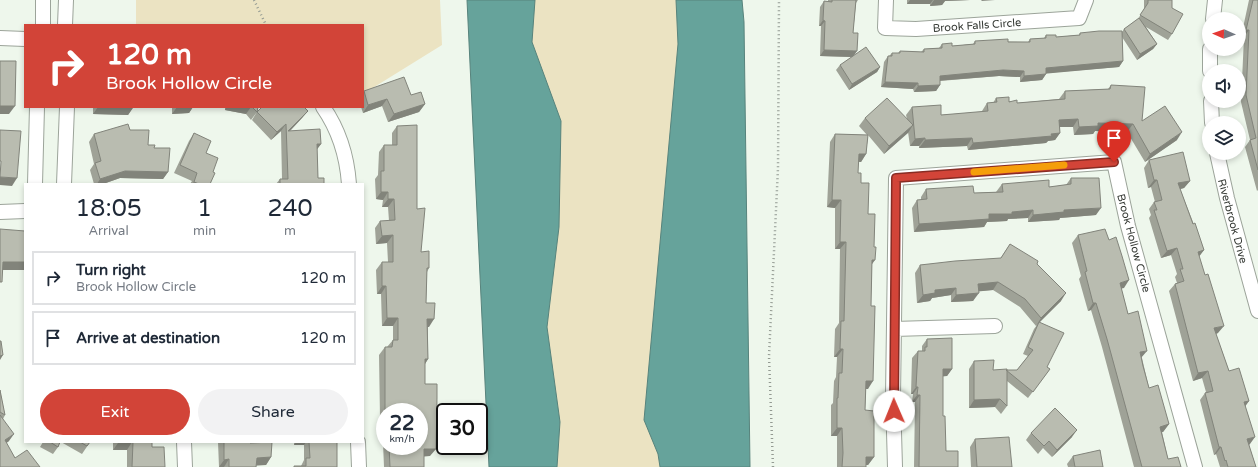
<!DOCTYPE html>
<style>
body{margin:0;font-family:"Varela Round",sans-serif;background:#f2f2f3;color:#1f2937;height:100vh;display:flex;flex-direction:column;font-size:15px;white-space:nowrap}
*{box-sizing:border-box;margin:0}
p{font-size:13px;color:#747a83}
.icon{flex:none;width:22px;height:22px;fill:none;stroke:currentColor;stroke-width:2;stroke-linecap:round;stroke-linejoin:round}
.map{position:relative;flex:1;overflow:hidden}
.side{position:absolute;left:24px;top:183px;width:340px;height:260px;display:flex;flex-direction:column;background:#fff;border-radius:0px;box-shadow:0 2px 6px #0003}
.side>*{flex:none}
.guide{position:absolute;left:24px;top:24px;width:340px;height:84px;border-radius:0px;box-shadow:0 2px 6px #0003;background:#d24438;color:#fff;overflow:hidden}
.needle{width:26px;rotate:272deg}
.tools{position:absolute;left:1202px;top:12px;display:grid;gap:8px}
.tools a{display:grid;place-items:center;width:44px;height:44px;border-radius:50%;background:#fff;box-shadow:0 2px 6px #0003;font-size:20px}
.speed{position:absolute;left:376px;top:403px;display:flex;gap:8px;font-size:20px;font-weight:700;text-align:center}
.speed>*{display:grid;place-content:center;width:52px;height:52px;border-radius:50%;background:#fff;box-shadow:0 2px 6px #0003;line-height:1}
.speed small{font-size:10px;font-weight:400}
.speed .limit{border:2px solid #111;border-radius:6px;background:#fff;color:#111}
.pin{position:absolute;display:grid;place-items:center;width:34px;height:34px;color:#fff;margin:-41px -17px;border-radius:50% 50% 50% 0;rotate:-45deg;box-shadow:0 0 4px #0007}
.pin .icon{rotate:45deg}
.me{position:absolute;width:44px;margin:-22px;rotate:359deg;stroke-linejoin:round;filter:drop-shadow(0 0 3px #0008)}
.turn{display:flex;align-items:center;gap:14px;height:84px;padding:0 16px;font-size:18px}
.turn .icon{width:52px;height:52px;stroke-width:2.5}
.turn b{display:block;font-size:28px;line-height:34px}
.eta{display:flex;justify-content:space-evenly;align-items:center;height:68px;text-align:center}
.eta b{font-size:24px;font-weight:600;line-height:28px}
.action{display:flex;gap:8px;margin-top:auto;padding:8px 16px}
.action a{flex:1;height:46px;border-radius:24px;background:#d24438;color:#fff;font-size:16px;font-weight:600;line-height:46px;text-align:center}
.action a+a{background:#f2f2f3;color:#1f2937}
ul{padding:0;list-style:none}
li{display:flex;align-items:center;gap:12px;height:54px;margin:0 8px 6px;padding:0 8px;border:2px solid #e0e1e3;border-radius:0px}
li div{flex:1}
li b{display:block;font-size:15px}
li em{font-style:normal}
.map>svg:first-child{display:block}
.green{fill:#ebe3c2}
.water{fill:#66a39b;stroke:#57837c}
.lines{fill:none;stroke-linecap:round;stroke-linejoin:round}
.minor-casing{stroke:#9ca49a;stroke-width:16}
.path{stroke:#939a92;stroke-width:2.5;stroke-dasharray:1 3;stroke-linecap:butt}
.minor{stroke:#fff;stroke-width:14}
.wall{fill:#9fa297}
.shaded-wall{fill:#82847b}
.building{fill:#b9bcb0;stroke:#82847b}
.route-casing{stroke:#882c24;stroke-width:10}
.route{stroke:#d24438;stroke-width:7}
.slow{stroke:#f59e0b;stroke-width:7}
.labels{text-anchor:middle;stroke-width:3;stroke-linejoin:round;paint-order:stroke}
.street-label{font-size:11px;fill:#333732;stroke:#fff}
</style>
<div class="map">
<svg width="1258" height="467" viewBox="0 0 1258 467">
<rect width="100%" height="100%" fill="#eef7ec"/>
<!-- green -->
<path class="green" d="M136 0H440L442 45 363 94V25H136Z
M526 0H690L682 467H544Z"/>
<!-- water -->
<path class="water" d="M467 0H535L532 42 561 121 559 227 547 327 560 422 557 467H489Z
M676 0H742L744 22 750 467H660L658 454 644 420 678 44Z"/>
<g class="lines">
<!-- minor casing -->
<g class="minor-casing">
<path id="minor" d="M886 0 885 28 916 29 1079 18 1086 0
M1213 19 1215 0
M43 25V0
M65 25 66 0
M0 38 25 39
M1210 71V49
M1211 101 1212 123
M323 107C339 130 347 156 349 184
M1217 153 1227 198 1258 311
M35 184 37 107
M64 184 67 107
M0 212 25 211
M894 329 995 326
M184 442 185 467
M358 442 359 467
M895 467 893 397 896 178 1114 162 1128 226 1195 467"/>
</g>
<!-- path -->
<path class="path" d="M254 0 266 25
M773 467 769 356 778 168 779 0"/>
<!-- minor -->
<use href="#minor" class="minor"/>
</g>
<!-- wall -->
<path class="wall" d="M828 0H858L856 3 853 33V56L880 67 877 72 849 90 836 70 840 65 852 57 820 56 821 26H819L820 7 824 1H828Z
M906 0H970L945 1 942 5 930 6V4H907V0Z
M1144 0H1172V34L1168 40 1146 27 1157 44 1153 49 1137 60 1122 37 1123 61 1119 67 1046 73V74L1042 80 1020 82V77L999 76 940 81V85L936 91 914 92 913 89 881 87 884 62 888 56H889L892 53H898L900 51 921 52 924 49 939 48 942 44 952 46 973 44 975 41 1028 42 1030 39 1044 38 1046 35 1056 37 1079 35 1080 33 1122 32 1124 29 1138 19 1144 9Z
M1249 0H1258V190L1257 191 1245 147 1250 140 1241 102 1244 37H1241Z
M1111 85 1142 121 1177 140 1145 162 1127 132 1095 131 1093 134 1074 135 1073 127H1060V133L1055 140 1048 141 1046 143 968 150 967 146 919 148V146H910L908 132 884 154 868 135 866 154 861 162H858V173L868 214 872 265 868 389H866L865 410 874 457 868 465H866V467H837V436H831V405L833 403 834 381 836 377 837 357H834L835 329 839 323 840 249H835V208L827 207 830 142 835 134 867 135 859 126 865 118 907 119 906 115 912 107 941 115 982 112V111L987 103H993L996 98 1017 103 1059 99 1065 91 1108 89Z
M364 91 411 95 425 104 419 112 388 122 382 106 363 113 361 107H363V92Z
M93 107H133L128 115 93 114Z
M172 107H193L189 113 172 114Z
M225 107H258L257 112 251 120 246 114 225 110Z
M308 111 302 118 290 131 321 144 317 149 318 178 324 184H276L280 179H282L281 131 271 140 252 120 257 112Z
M397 126 417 209 421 252 429 268 427 272 426 303 429 327H428V359L425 364V384L430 456H424V467H384L383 443 385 441V446H419V412H385L380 418 379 355 385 347H387L393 340V326H382L381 294H377L376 270 382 262H388L387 243 376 244 375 228 380 221H389L388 207H382L383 200 376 199 375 179 378 175 379 152 384 145H392V133Z
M194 133 206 153 210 184H190L192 181 174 173 189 141Z
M94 134 148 145 154 148 168 172 163 179 120 178 103 184H94L90 170 94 164 89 142Z
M1149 160 1190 181 1184 188 1180 189 1204 250 1199 256 1218 333 1216 334 1229 371 1249 401 1245 406 1250 444 1249 445 1256 467H1220L1216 454 1214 455 1200 400 1205 393 1206 392 1202 378 1193 381 1169 291 1175 284 1177 283 1175 277 1177 274 1171 255 1161 258 1149 218 1151 215 1149 209 1154 202H1155L1151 187 1148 188 1144 168Z
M1071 178 1096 215 1060 218 1059 220 1028 222V218L1008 219 1007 221 987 222 984 227 914 232 912 208 917 200H921V197L926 189 974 193 996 192 1002 184 1049 187 1066 185Z
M1078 235 1124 288H1121L1128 314 1142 358 1149 388 1169 424 1163 432H1162L1168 459 1181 467H1134L1102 347 1091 310 1088 311 1079 279 1081 276 1072 243Z
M1010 244 1037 264 1061 301 1039 322 1047 367 1050 369 1028 398 1007 381V406L1001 414 995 407 969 408V369L974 361 993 370H1017L1028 356 1023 354 1034 329 1037 325 1036 326 1020 307 993 290 978 291 973 301 951 302V295L932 298 930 301 917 303 915 273 920 265 1000 259Z
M927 339 952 369 947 376H943V416L946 451 958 467H914L915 402H912L913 394H911L912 358 918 351H922V346Z
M0 390 5 415 3 419 9 441 6 443 15 458 0 467Z
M1031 433 1072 437 1052 457 1043 448 1038 454 1026 440Z
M975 439 1012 467H971L970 447Z
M43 442H60L58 447 53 454 40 447Z
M61 442H90L82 454Z
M113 442H152V447L165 467H127V450H113Z
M218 442H250V443L271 457 266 465H256V467H219Z
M294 442H337V467H294V466H301L304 460V445H294Z
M1073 456 1103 467H1068L1067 464Z"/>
<!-- shaded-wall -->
<path class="shaded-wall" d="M910 0H933L930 4H907Z
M934 0H970L945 1 942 5 930 6Z
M982 0H995L981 1Z
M823 20 825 21 821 26H819Z
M1246 30H1249L1244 37H1241Z
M1157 44 1153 49 1137 60 1140 54Z
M824 50 857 51 853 57 820 56Z
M1123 61 1119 67 1042 74 1046 68Z
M880 67 877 72 849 90 852 84Z
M1003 70 1024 71 1020 77 999 76 935 81 940 76Z
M1046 74 1042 80 1020 82 1024 76Z
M885 82 918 83 913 89 881 87Z
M940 85 936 91 914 92 918 86Z
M387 99 382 106 363 113 368 105Z
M425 104 419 112 388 122 394 114Z
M0 106H15L9 114H0Z
M98 107H120L133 108 128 115 93 114Z
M177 107H193L189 113 172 114Z
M226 107H251L246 114 225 110Z
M308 111 302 118 286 135 288 131Z
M1078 119 1073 127H1054L1059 120Z
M1098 123 1133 124 1127 132 1095 131 1093 134 1074 135 1079 127Z
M286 124 281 131 271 140 277 132Z
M913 125 908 133 884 154 889 146Z
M1182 132 1177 140 1145 162 1150 154Z
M1060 133 1055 140 1048 141 1046 143 968 150 973 143Z
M925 138 919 146H910L915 139Z
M972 138 967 146 919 148 925 140Z
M317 144H321L315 152Z
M859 154H866L861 162 853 161Z
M125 171 168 172 163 179 120 178 103 184H97L100 179Z
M0 177 17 178 12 186 0 185Z
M1154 180H1157L1151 187 1148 188Z
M1190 181 1184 188 1173 191 1178 183Z
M194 182 199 184H192Z
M381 192H388L383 200 376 199Z
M388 199H394L388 207H382Z
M832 200H841L835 208 827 207Z
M1101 208 1096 215 1060 218 1059 220 1028 222 1033 215 1064 210Z
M1033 210 1028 218 1008 219 1007 221 987 222 984 227 914 232 919 224 989 214Z
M393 235 387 243 376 244 382 236Z
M840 242H846L840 249H835Z
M1177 248 1171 255 1161 258 1167 251Z
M1204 250 1198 258V252Z
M872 260H875L870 267Z
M3 262H25V270H0Z
M1129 280 1124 288 1115 290 1120 283Z
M998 282 993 290 973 292 978 284Z
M382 286H386L381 294H377Z
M956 288 951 295 932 298 930 301 917 303 923 295 935 290Z
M979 293 973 301 951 302 956 295Z
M1066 293 1061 301 1038 324 1039 322 1036 326 1041 318Z
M1093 303H1096L1091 310 1088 311Z
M387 318H398L393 326H382Z
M427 319H434L429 327H422Z
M1224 326 1218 333 1209 336 1214 328Z
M840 349H843L837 357H834Z
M1147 351 1141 358 1140 352Z
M3 355 0 360V356Z
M425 359H428L423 367Z
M943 369H952L947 376 938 377Z
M1208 371 1202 378 1193 381 1198 373Z
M866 381H873L868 389H861Z
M916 387H918L913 394H911Z
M917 395H920L915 402H912Z
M1000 399 995 407 969 408 974 400Z
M1249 401 1244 408V402Z
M385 410H409L408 412H385V418H380Z
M1169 424 1163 432 1155 434 1160 427Z
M837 428H842L837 436H831Z
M1077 430 1072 437 1052 457 1057 450Z
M14 434 9 441 0 448 5 440Z
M1255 437 1250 444 1242 447 1247 439Z
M132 442 127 450H113L118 443Z
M296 442H306L304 445H294Z
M1219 447H1221L1216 454 1214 455Z
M424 449H436L430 456 419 457Z
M271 457 266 465 252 466 257 458Z
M866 457H874L868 465H861Z
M229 459 224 467H219L224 460Z"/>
<!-- building -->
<path class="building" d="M832 0H856L853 33H858L857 51 824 50 825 21 823 20 824 1 832 2Z
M1148 0H1172V8L1183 14 1172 34 1140 15 1148 3Z
M1253 0H1258V170L1250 140 1256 138 1246 95 1249 30H1246Z
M1139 18 1157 44 1140 54 1124 29Z
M1099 31H1122L1123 61 1046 68V74L1024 76V71L1003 70 940 76V85L918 86V83L885 82 888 56H892V53H900V51L924 52V49L942 48V44L952 43V46L975 44V41L1008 39V42H1030V39L1046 38V35H1056V37L1080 35V33Z
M866 47 880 67 852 84 840 65Z
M0 61H16L15 106H0Z
M404 77 411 95 421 92 425 104 394 114 387 99 368 105 364 91Z
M1111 85 1145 87 1142 121 1165 106 1182 132 1150 154 1133 124 1098 123V126L1079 127 1078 119 1059 120 1060 133 1051 134 1052 136 973 143 972 138 925 140V138L915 139 912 107 941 105V115L988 111 987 103 997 102 996 98 1009 97V102L1017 100V103L1065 99V91L1110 89Z
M887 98 913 125 889 146 865 118Z
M252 107H258L257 112Z
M262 107H289L290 108 291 107H304L308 111 288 131 320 129 321 144H317L318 178H324V184H280V179H288L286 124 277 132 257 112Z
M128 124 130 130H149L148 145H155L154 148H170L168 172 125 171 100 179 95 163 101 161 94 134Z
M417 125V209L425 208 421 252 429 251V268H427L426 303H435L434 319H427L428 359H425V384H437V398L436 449H424V467H390L389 446H419V412H409V410H385V347H392L393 340H398V318H387L386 286H382V262H393V235L382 236 380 221 395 220 394 199H388V192H381V171H384V145H397V126Z
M0 130 21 131 17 178 0 177 1 161H0Z
M194 133 211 141 206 153 218 158 213 172 215 173 210 184H199L194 182 197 173 180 165Z
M835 134 868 135 866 154H859L858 173H861V183H869L868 214H875L874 247H876L875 260H872L871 306H875L873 381H866L865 410 874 411V457H866V467H842L843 453 842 428H837V398H838L839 373H842L843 349H840L841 321H844L846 242H840L841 200H832Z
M1183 152 1190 181 1178 183 1193 224 1195 223 1204 250 1198 252 1205 275 1208 274 1224 326 1214 328 1229 371 1239 368 1249 401 1244 402 1255 437 1247 439 1256 467H1228L1226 460 1225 461 1221 447H1219L1205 393 1213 391 1208 371 1198 373 1175 284 1184 281 1180 269H1183L1177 248 1167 251 1154 210H1157L1154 202 1162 200 1157 180H1154L1149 160Z
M1071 178H1099L1101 208 1064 210V212L1033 215V210L1012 212V214H989V219L919 224 917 200 927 199 926 189 973 186 974 193 1003 192 1002 184 1049 180V187L1071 184Z
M0 229 25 231V262H3L2 282H0Z
M1105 229 1109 240 1116 237 1122 256 1129 280 1120 283 1128 314 1138 311 1147 351 1140 352 1143 366 1149 388 1158 385 1169 424 1160 427 1168 459 1178 457 1181 467H1142L1107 339 1096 303H1093L1085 272 1087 271 1078 235Z
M1010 244 1038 261 1037 264 1066 293 1041 318 1025 299 998 282 978 284 979 293 956 295V288L935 290V293L923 295 920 265 955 261 1001 258Z
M1039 322 1064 333 1047 367 1050 369 1033 392 1006 370H1017L1033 350 1028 347Z
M952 338V369H943V416H945L946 451H958V467H919L920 395H917L918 387H916L918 351H925V347H927V339Z
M0 341H1L3 355 0 356Z
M994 360 993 370 1007 369V406L1000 399 974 400V361Z
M0 390 5 415 0 412Z
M1055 408 1077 430 1057 450 1049 441 1044 446 1031 433Z
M0 415 14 434 5 440 15 458 27 450 40 467H0Z
M1009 437 1012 467H977L975 439Z
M50 442H60L58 447Z
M80 442H90L87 446Z
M133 442H152V447H164L165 467H132Z
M224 442H250V443L272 442 271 457 257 458 256 467H229V459L224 460Z
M309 442H337V467H294V466H306V458H310Z
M1100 450 1103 467H1075L1073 456Z"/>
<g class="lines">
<!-- route casing -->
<g class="route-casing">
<path id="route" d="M894 411 896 178 1114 162"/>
</g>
<!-- route -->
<use href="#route" class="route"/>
<!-- slow -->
<path class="slow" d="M974 172 1064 165"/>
</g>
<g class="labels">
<!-- street labels -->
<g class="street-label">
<text transform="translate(977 25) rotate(-4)" y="4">Brook Falls Circle</text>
<text transform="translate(1233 221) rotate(75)" y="4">Riverbrook Drive</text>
<text transform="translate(1134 243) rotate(75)" y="4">Brook Hollow Circle</text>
</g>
</g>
</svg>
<div class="tools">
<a><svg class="needle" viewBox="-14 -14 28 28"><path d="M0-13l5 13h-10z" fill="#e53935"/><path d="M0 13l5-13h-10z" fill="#747a83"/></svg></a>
<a><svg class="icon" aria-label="sound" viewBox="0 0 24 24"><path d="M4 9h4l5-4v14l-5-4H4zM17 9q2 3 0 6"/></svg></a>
<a><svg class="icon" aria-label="layers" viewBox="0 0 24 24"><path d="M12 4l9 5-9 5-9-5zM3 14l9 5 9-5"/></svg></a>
</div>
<div class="speed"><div>22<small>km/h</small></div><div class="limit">30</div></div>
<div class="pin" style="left:1114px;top:162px;background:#d93025"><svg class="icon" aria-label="arrive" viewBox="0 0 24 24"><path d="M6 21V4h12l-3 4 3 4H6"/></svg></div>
<svg class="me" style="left:894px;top:411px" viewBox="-20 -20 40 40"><circle r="19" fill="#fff"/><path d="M0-13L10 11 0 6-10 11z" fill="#d24438"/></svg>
<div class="guide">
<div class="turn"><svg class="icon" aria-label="right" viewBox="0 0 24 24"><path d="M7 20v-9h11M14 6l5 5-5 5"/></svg><div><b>120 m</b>Brook Hollow Circle</div></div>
</div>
<section class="side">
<div class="eta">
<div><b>18:05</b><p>Arrival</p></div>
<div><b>1</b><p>min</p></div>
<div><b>240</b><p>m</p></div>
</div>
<ul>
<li><svg class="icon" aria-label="right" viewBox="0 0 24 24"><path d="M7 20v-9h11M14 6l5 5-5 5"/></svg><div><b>Turn right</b><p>Brook Hollow Circle</p></div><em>120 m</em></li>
<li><svg class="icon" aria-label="arrive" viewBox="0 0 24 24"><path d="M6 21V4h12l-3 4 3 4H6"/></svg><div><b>Arrive at destination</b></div><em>120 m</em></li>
</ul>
<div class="action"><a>Exit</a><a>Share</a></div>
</section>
</div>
